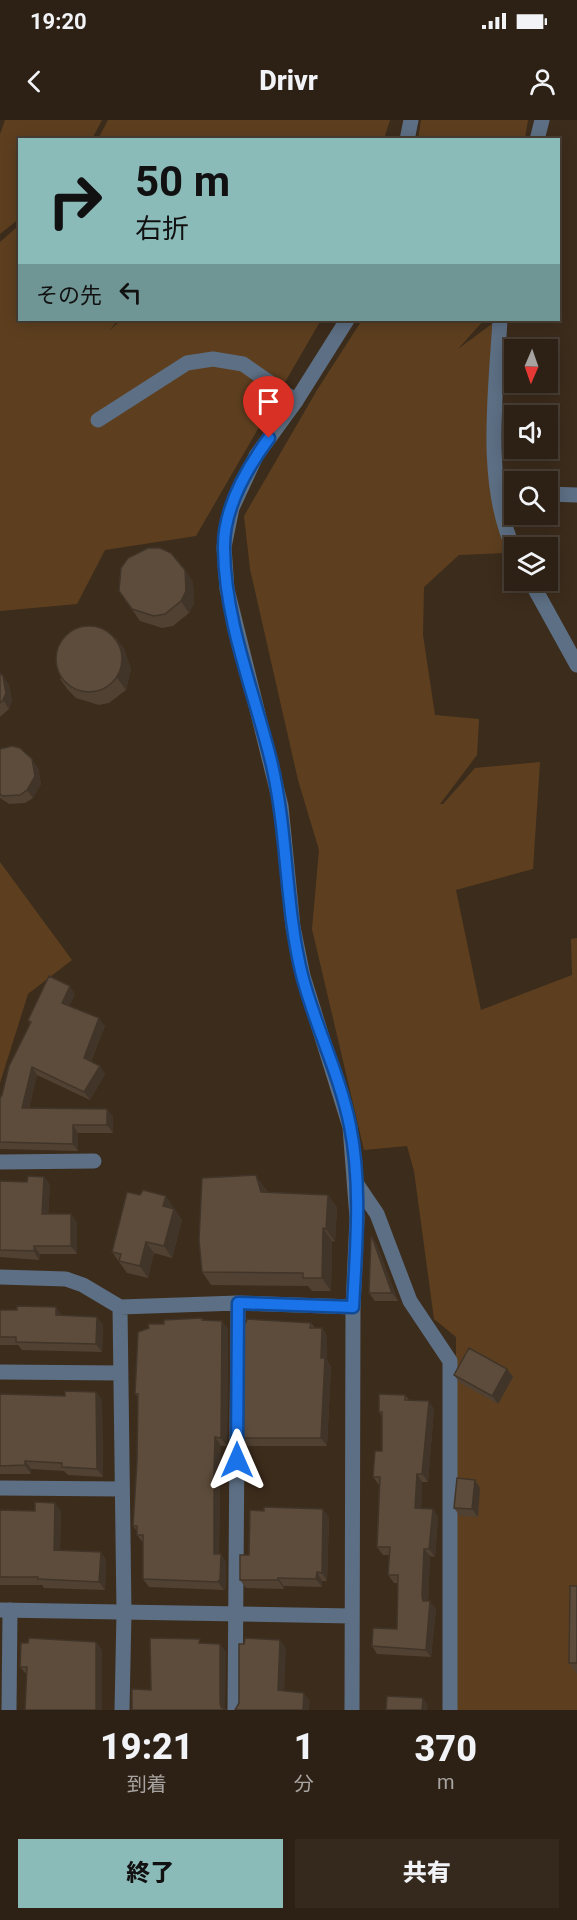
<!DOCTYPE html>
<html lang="ja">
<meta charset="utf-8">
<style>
body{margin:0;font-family:Roboto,"Noto Sans JP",sans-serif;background:#35291e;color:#f1f3f6;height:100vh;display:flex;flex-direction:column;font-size:22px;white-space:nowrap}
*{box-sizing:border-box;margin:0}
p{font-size:20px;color:#a7a3a0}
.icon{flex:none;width:33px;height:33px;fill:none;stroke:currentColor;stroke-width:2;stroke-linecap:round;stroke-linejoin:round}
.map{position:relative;height:1590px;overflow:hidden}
.details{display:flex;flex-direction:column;background:#2d2115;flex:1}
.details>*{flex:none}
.top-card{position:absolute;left:18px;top:18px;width:542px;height:183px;border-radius:0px;box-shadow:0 3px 15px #0003,0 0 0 2px #483e34;background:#8bbbb9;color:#111;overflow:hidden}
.needle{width:39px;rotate:182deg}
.fabs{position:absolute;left:504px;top:219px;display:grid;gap:12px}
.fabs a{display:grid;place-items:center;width:54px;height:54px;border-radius:0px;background:#2d2115;box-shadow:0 3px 15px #0003,0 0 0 2px #483e34;font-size:30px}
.pin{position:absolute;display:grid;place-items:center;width:51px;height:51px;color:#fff;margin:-62px -26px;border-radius:50% 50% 50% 0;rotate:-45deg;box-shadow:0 0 6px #0007}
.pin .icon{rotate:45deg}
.me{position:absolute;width:66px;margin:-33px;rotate:0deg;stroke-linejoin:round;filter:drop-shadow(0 0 4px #0008)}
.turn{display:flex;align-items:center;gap:21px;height:126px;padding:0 18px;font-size:27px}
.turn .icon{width:78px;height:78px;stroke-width:2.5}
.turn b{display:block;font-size:42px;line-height:51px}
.then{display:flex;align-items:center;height:57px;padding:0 18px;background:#0003;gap:12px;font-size:22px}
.eta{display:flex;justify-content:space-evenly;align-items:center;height:102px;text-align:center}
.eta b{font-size:36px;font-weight:800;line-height:42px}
.cta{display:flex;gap:12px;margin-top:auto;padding:12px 18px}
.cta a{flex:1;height:69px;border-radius:0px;background:#8bbbb9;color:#111;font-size:24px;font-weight:800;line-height:69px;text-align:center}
.cta a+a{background:#35291e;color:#f1f3f6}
.status{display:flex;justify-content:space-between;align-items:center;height:42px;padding:0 30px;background:#2d2115;direction:ltr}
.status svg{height:16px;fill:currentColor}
header{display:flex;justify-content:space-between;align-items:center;height:78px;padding:0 18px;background:#2d2115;font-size:27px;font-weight:800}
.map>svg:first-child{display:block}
.green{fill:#5d3f1f}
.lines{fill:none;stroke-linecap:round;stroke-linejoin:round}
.minor{stroke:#5d6f84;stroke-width:15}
.tertiary{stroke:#5d6f84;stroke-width:15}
.wall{fill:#504133}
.shaded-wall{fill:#413529}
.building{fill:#5d4c3b;stroke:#413529;stroke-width:1.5}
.route-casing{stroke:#114b97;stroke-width:15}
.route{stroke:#1a73e8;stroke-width:10}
</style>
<div class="status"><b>19:20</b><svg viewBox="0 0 49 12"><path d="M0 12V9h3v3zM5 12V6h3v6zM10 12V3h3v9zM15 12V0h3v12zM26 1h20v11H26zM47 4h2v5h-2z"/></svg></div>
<header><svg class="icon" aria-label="back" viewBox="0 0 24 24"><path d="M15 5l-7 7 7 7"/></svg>Drivr<svg class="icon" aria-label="person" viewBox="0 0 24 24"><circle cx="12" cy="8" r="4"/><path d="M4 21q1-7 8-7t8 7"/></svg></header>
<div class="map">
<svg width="577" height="1590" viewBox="0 0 577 1590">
<rect width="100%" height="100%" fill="#3c2c1c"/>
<!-- green -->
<path class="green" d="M5 0H102L92 19 20 20 19 99 0 114V14Z
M108 0H390L384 19H98Z
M421 0H528L525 19H418Z
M19 105 20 200H118L109 211 121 200H321L196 416 105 430 77 484 0 491V122Z
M362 200H484L458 229 497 200 494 329 505 433 459 435 424 467 423 515 435 595 479 599 477 635 440 684H443L475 648 540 642 533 749 456 770 481 890 572 855 571 819 577 818V1590H456V1217L434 1199 414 1051 407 1026 364 1030 312 809 319 730 298 660 250 449 244 396 317 270Z
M0 742 72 840 28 874 0 963Z"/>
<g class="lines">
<!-- minor -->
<path class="minor" d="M98 300 187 243 213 239 243 244 296 281
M499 373H514
M548 374 577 375
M0 1042 94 1041
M356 1063 377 1094 410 1181 450 1241V1590
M0 1157 66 1159 83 1165 120 1187 238 1183 353 1187
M120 1187 124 1493 122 1590
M0 1252 121 1253
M0 1368 122 1369
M9 1590 10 1490
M235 1590 238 1183"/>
<!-- tertiary -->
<path class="tertiary" d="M407 20 411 0
M537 20 542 0
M347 200 296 281 256 336 232 388 224 427 227 469 281 686 293 807 303 856 350 1007 357 1098 353 1187 352 1590
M500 200C496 270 483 364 514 429
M530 460 577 545
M0 1490 352 1496"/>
</g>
<!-- wall -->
<path class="wall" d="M185 450 193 462 194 483 189 493 173 506 162 508 140 501 119 471Z
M116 518 124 529 131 549 126 570 109 583 99 585 76 578 68 570 60 559Z
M0 553 9 565 12 581 9 589 0 597Z
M0 629 38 648 41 664 33 678 25 683 9 684 0 678Z
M75 874 69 886 105 906 91 941 105 954 90 980 37 955 29 988 113 996V1013H78V1031L0 1029V978L30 904 28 900Z
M44 1057 50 1065 48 1094 77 1102V1134H40L39 1140 0 1137V1061L27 1062Z
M265 1068 267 1072 328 1075 337 1088 335 1122 332 1121 331 1171H312L308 1166 211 1165 202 1152Z
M174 1088 182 1100 172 1138 154 1133 148 1158 127 1153 112 1132Z
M372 1117 377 1125 398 1181H375L369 1173Z
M0 1190 62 1195 97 1197 103 1205 102 1232 22 1230 18 1225H0Z
M202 1198 204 1200 222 1201 228 1209 227 1326H221L220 1361 219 1434 226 1442V1467L224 1470 149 1467 143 1459V1423L137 1415V1411L133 1406 137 1341 138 1277 135 1274 164 1204Z
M311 1203 315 1208H322L327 1216V1240L331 1247 327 1326H247L241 1318Z
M507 1249 513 1257 498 1284 460 1263 454 1255Z
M96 1272 102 1280 103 1357 68 1355 64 1351 31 1349V1354H0V1274L65 1276Z
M405 1275 409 1280 434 1289 428 1362H422L421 1388 433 1389 438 1397 435 1437 430 1436 428 1481 436 1489 431 1537 377 1534 372 1526 397 1509 398 1463H394L388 1455 389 1435H383L377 1427 379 1365 373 1357 382 1331V1297L379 1292Z
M475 1360 480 1368 478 1397 460 1396 454 1388Z
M0 1390 35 1391H61L60 1431 101 1432 106 1440 105 1470 44 1468 42 1465H0Z
M329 1397 327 1461H322V1467L284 1466V1469L246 1468 240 1460 249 1435Z
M577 1466V1554L569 1543Z
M102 1530 27 1555 20 1547Z"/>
<!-- shaded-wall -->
<path class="shaded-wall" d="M185 450 193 462 194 483 189 493 181 481Z
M116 518 124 529 131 549 126 570 117 558Z
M3 556 9 565 12 581 9 589 3 580Z
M32 639 38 648 41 664 33 678 27 670Z
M70 866 75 874 67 891 62 883Z
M99 898 105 906 89 945 84 938Z
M100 946 105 954 90 980 84 972Z
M32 947 37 955 27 996 22 988Z
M107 989 113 996V1013L107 1005Z
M73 1005 78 1013V1031L73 1024Z
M256 1055 265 1068 270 1085 261 1072Z
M44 1057 50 1065 48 1102 42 1094Z
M328 1075 337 1088 335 1122 326 1109Z
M166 1076 182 1100 172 1138 164 1126 163 1086Z
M71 1094 77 1102V1134L71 1126Z
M323 1108 332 1121 331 1171 322 1158Z
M372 1117 377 1125 398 1181 392 1173Z
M146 1122 154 1133 148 1158 140 1146Z
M34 1126 40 1134 39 1140 34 1131Z
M56 1187 62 1195H56Z
M97 1197 103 1205 102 1232 96 1224Z
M222 1201 228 1209 227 1326 221 1318Z
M322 1208 327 1216V1240L331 1247 327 1326 321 1318V1238Z
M507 1249 513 1257 498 1284 492 1276Z
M96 1272 102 1280 103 1357 97 1349Z
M429 1281 434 1289 428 1362 422 1354Z
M215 1317 221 1326 220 1361 219 1442 214 1434V1353Z
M25 1341 31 1349V1354L25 1345Z
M417 1354 422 1362 421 1396 415 1388Z
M475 1360 480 1368 478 1397 472 1389Z
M55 1383 61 1391 60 1439 54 1430Z
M323 1389 329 1397 327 1461 322 1453Z
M433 1389 438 1397 435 1437 429 1429Z
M424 1429 430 1436 428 1483 423 1481 422 1475Z
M101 1432 106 1440 105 1470 99 1462Z
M221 1434 226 1442V1467L224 1470 218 1462Z
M317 1452 322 1461V1467L316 1459Z
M278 1458 284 1466V1469L278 1460Z
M430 1481 436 1489 431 1537 426 1530Z
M280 1520 286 1528 284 1578 278 1570Z
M96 1522 102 1530V1590H96Z
M220 1524 226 1532 225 1590 221 1587 220 1582Z
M304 1573 310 1581 309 1590H303Z
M423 1578 428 1585 427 1590H422Z"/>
<!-- building -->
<path class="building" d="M148 428H160L171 433 185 450 186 471 181 481 165 494 154 496 132 489 119 471 121 448 128 438Z
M56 539a33 33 0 1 1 66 0a33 33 0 1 1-66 0Z
M0 553 3 556 6 573 3 580 0 583Z
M12 626 20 628 32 639 35 656 27 670 20 675 3 676 0 674V629Z
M49 856 70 866 62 883 99 898 84 938 100 946 84 972 32 947 22 988 107 989V1005H73V1024L0 1022V978L2 975 9 946 31 902 28 900Z
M256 1055 261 1072 328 1075 326 1109 323 1108 322 1158H303V1153L202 1152 199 1120 202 1058Z
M28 1056 44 1057 42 1094H71V1126H34V1131L0 1130V1061L27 1062Z
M143 1070 166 1076 163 1086 174 1089 164 1126 146 1122 140 1146 119 1141 121 1134 112 1132 127 1072 140 1075Z
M371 1117H372L392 1173H369Z
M17 1186 56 1187V1195L97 1197 96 1224 16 1222V1217H0V1190H17Z
M202 1198V1200L222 1201 221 1318 215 1317 214 1353V1434H221L220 1459 218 1462 143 1459V1415H137V1406H133L137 1341 138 1274H135L138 1212 149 1208 148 1204H164V1200Z
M247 1199 311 1203 310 1208H322L321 1238H325L321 1318H241L242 1202H246Z
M469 1228 507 1249 492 1276 454 1255Z
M65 1271 96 1272 97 1349 62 1347V1343L25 1341V1345L0 1346V1274L65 1276Z
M379 1274 405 1275V1280L429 1281 422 1354H417L415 1388 433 1389 429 1429H424L422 1475 423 1481H430L426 1530 372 1526 373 1508 397 1509 398 1455H388L390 1427H377L380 1357H373L375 1331H382V1292H379Z
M457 1358 475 1360 472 1389 454 1388Z
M35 1382 55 1383 54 1430 101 1432 99 1462 38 1459V1457H0V1390L35 1391Z
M264 1387 323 1389 322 1453 317 1452 316 1459 278 1458V1460H240V1435H249L250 1390 264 1391Z
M570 1466H577V1543H569Z
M29 1518 96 1522V1590H25L27 1547H20L21 1523H28Z
M150 1518 200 1519 199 1523 220 1524V1582L221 1587 226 1590H132V1569L151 1570Z
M245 1518 280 1520 278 1570 304 1573 303 1590H235L239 1583V1524H244Z
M387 1576 423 1578 422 1590H386Z"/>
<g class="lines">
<!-- route casing -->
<g class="route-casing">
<path id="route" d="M237 1340 238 1183 353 1187C356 1128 362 1065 350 1006 340 955 315 906 302 855 285 787 288 715 272 645 255 574 225 503 224 429 223 390 247 348 269 318"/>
</g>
<!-- route -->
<use href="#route" class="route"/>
</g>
</svg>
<div class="fabs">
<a><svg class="needle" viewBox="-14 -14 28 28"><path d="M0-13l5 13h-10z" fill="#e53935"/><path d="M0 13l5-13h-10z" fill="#a7a3a0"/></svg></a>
<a><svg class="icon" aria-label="sound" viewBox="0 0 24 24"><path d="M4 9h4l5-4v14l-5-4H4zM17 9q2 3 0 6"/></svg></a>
<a><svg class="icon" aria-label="search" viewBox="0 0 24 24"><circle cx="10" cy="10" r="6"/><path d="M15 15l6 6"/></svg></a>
<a><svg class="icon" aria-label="layers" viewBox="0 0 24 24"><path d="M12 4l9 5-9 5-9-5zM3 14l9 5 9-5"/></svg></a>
</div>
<div class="pin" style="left:269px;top:318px;background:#d93025"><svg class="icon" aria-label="arrive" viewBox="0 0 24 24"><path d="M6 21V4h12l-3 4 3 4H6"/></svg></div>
<svg class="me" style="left:237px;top:1340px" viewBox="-20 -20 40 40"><path d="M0-17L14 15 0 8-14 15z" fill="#1a73e8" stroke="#fff" stroke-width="4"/></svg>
<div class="top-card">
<div class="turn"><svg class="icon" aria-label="right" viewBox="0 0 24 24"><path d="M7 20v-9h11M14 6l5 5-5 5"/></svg><div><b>50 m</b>右折</div></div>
<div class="then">その先<svg class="icon" aria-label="left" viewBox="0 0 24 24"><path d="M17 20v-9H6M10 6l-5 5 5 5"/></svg></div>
</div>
</div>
<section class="details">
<div class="eta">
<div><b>19:21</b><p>到着</p></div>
<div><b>1</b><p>分</p></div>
<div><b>370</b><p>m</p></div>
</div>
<div class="cta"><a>終了</a><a>共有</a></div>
</section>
